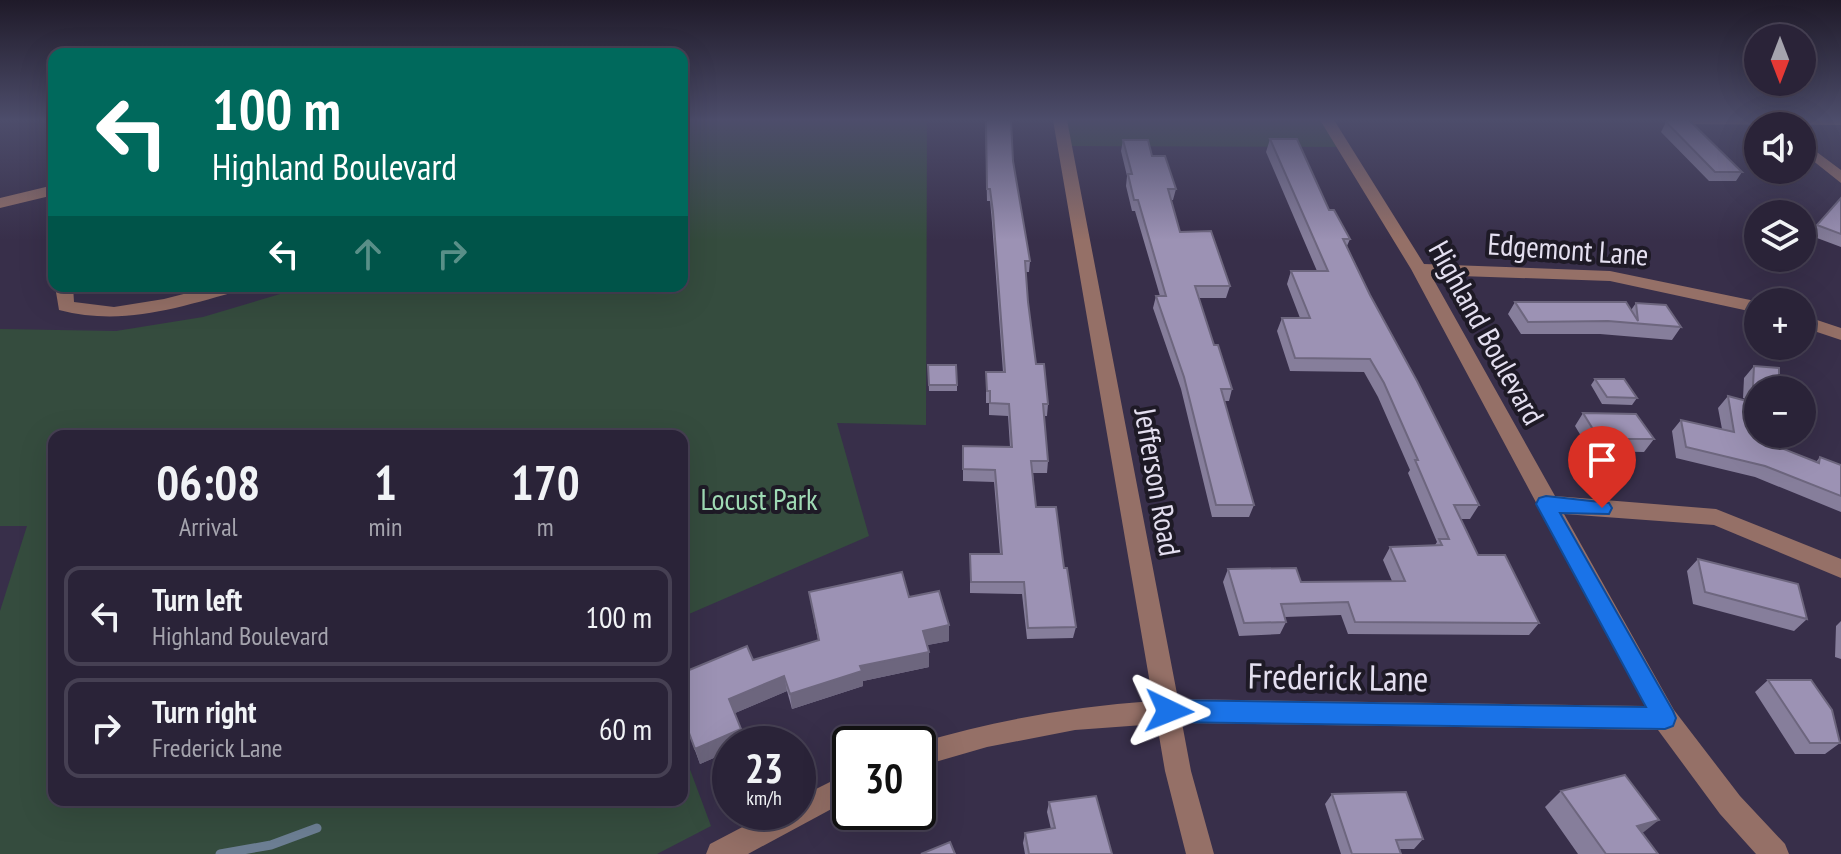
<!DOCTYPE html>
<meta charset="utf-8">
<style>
body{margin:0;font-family:"PT Sans Narrow",sans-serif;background:#322b40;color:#f1f3f6;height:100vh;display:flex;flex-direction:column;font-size:30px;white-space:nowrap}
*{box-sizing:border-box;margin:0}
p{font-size:26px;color:#a5a4ae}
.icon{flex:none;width:44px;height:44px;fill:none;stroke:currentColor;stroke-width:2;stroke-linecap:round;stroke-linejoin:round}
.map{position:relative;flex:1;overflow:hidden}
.drawer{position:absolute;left:48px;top:430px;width:640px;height:376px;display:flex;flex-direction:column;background:#2a2338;border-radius:16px;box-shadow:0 8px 32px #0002,0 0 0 2px #464053}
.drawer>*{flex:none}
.guide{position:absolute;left:48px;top:48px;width:640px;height:244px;border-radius:16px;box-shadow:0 8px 32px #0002,0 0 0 2px #464053;background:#00695c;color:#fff;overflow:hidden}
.needle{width:52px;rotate:180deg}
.fabs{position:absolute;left:1744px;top:24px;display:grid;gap:16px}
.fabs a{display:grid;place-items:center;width:72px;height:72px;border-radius:50%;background:#2a2338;box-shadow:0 8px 32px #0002,0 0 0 2px #464053;font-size:40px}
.speed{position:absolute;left:712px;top:726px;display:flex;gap:16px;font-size:40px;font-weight:700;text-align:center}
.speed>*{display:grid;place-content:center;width:104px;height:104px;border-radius:50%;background:#2a2338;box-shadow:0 8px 32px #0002,0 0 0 2px #464053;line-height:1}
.speed small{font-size:20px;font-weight:400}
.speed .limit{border:4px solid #111;border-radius:12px;background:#fff;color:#111}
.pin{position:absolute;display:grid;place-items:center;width:68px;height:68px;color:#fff;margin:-82px -34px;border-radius:50% 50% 50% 0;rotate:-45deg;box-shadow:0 0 8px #0007}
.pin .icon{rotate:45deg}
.me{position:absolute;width:88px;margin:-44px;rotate:92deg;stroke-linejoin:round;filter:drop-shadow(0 0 6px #0008)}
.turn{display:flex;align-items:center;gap:28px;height:168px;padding:0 32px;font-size:36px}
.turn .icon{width:104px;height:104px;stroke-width:2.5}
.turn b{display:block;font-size:56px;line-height:68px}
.lanes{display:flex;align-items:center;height:76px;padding:0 32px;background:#0003;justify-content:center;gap:40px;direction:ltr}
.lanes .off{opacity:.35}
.eta{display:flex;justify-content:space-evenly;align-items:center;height:136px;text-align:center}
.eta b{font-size:48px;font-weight:600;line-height:56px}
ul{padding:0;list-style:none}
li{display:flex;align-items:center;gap:24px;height:100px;margin:0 16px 12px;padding:0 16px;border:4px solid #464053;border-radius:16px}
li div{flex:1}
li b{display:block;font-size:30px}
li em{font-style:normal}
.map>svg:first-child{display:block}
.green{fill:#354c3e}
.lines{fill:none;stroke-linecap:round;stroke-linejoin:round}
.stream{stroke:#6c7e93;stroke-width:9}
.minor{fill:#957067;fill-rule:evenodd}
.wall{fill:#867e9b}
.shaded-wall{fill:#6d667e}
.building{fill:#9c92b4;stroke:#6d667e;stroke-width:2}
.route{fill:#1a73e8;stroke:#114b97;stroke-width:2}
.labels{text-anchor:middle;stroke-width:8;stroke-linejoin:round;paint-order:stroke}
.street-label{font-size:30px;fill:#e4dff0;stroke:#1e1a26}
.park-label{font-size:30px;fill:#9fdab4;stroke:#1e1a26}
.near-street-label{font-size:36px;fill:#e4dff0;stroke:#1e1a26}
</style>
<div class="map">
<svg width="1841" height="854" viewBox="0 0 1841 854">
<rect width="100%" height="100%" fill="#382f4a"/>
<!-- green -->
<path class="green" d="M682 120H927L926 425 837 423 869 536 682 617V436H54V800H682V748L711 826 657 854H0V611L27 526H0V329L116 331 203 317 307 286H682Z
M1060 120H1327L1343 147 1064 146Z"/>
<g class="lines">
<!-- stream -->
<path class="stream" d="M220 854 271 845 317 828"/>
<!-- minor -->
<path class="minor" d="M1053 120H1067L1178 699 1645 706 1411 269 1320 120H1334L1424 264 1610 271 1760 302 1758 313 1610 281 1431 275 1555 496 1716 509 1841 559V578L1714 525 1564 514 1674 710 1740 796 1785 844 1789 854H1756L1720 814 1658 730 1182 723 1191 771 1214 854H1186L1165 771 1157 724 1075 730 987 747 918 767V744H914L918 743C999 720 1069 707 1153 701Z
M1671 120H1841V125L1678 124Z
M1802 141 1841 170V183L1802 152Z
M54 185V195L0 208V198Z
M55 286H73L74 302 114 307 164 299 215 286H245L242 290C179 307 124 327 59 310Z
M1802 315 1841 328V340L1802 327Z
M850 772V799L748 854H706L710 844 771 812H798V798Z"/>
</g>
<!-- wall -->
<path class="wall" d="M985 120H1011L1013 161 1030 261 1029 272H1025L1028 302 1036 364 1048 404 1047 416H1044L1048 461 1047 473H1033L1036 507 1064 568 1076 627 1073 638 1027 639 1022 594 970 593V554H1000L994 482 963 481V446L1010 447 1008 416 989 415V403H986V372H1003L992 223 990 201H987Z
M1666 122 1742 172 1736 181H1709L1661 132Z
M1270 139 1329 210 1350 239 1347 246 1370 295 1479 505 1470 519H1461L1478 555 1539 623 1529 635 1348 634 1341 615 1285 617 1286 622 1280 634 1239 636 1223 582 1228 569 1301 582 1392 581 1383 560 1390 547 1435 545 1437 542 1408 473 1410 470 1378 397 1364 372 1290 371 1277 331 1282 318H1300L1287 284 1291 271H1317L1266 152Z
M1123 140 1152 156 1176 189 1173 200H1171L1180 232 1230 286 1226 298H1198L1214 345 1232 389 1229 401H1224L1254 505 1249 517H1212L1181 389 1153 308 1156 296H1160L1135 211H1132L1126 186 1127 176 1121 151Z
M1841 198V247L1809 235Z
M1515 302 1631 310 1636 303 1681 327 1672 340 1600 334H1521L1508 314Z
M928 365 957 385V391H929Z
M1754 366 1779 390H1758V403L1743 398 1744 378Z
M1595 379 1637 398 1632 405 1602 404 1591 385Z
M1728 396 1771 444 1816 462 1820 457 1841 465V512L1755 477 1676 458 1672 431 1681 420 1722 429 1718 408Z
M1583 413 1654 439 1644 452 1590 451 1575 426Z
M1698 559 1807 619 1794 631 1693 604 1687 571Z
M809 592 909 597 949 625V641L927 645 929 667 863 681V686L792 709 787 691 735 713 745 744 700 764 682 715 753 660 818 640Z
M1841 621V659L1835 657 1836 626Z
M1768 680 1840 743 1825 754H1795L1755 692Z
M1561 791 1642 832 1658 854H1578L1545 807Z
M1332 794 1423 839 1414 849H1400L1401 854H1341L1325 804Z
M1049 802 1112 854H1025L1023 843 1025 833 1051 829 1047 812Z"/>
<!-- shaded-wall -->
<path class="shaded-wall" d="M949 625V641L923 646V631Z
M929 652V667L863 681V686L792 709 790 694 860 666Z
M784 676 787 691 733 714 729 699Z
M741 729 745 744H730V751L700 764 695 749Z
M1659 820 1640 835 1637 826Z"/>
<!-- building -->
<path class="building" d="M986 120H1011L1013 161 1030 261H1025L1028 302 1036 364H1044L1048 404H1043L1048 461H1031L1036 507H1056L1064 568H1067L1076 627 1028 628 1024 582H971L970 554H1002L995 470 963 469V446L1012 447 1009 404 990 403V391H987L986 372H1005L993 212 990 189H987Z
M1668 120H1689L1742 172H1715L1666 122Z
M1270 139H1297L1329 210H1334L1350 239H1343L1370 295 1417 381 1479 505H1454L1478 555H1505L1539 623 1355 622 1348 602 1281 604 1286 622 1244 623 1228 569 1296 568 1301 582 1405 581 1390 547 1442 545 1439 539H1449L1415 460H1418L1384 383 1370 359 1295 358 1282 318H1310L1291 271H1328Z
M1123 140H1148L1152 156H1165L1176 189H1168L1180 232 1211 231 1230 286H1195L1214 345H1218L1232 389H1221L1254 505H1216L1184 377 1156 296H1166L1138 200H1134L1128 174H1132Z
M1841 198V234L1817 225Z
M1515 302H1626L1638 321 1636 303 1666 305 1681 327 1608 321 1528 322Z
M928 365H956L957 385H929Z
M1754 366 1779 368V390H1768L1753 386Z
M1595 379H1624L1637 398 1607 397Z
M1728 396 1758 404V434H1769L1771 444 1819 463 1820 457 1841 465V496L1765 466 1686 447 1681 420 1734 432Z
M1583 413 1636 414 1654 439H1599Z
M1698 559 1798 584 1807 619 1705 592Z
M902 572 909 597 939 591 949 625 923 631 929 652 860 666 862 671 790 694 784 676 729 699 741 729 695 749 682 714V673L747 646 753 660 819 640 809 592Z
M1768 680H1811L1832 710 1840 743H1810Z
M1625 775 1659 820 1637 826 1658 854H1606L1561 791Z
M1406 792 1423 839 1396 840 1401 854H1352L1332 794Z
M1096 796 1112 854H1029L1025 833 1055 828 1049 802Z
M950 842 955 854H921Z"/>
<!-- sky -->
<linearGradient id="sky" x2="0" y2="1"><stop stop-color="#1f1a29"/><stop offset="0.5" stop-color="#4d4d6b"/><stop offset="1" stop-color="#4d4d6b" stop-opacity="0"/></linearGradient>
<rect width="1841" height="240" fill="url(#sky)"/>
<!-- route -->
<path class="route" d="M1546 496 1609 503 1612 508 1609 514 1560 513 1673 711 1676 718 1673 726 1665 729 1169 722 1161 719 1157 711 1161 703 1169 700 1646 707 1536 504 1539 498Z"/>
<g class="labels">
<!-- street labels -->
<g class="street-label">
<text transform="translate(1568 250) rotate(4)" y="10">Edgemont Lane</text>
<text transform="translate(1486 333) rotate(61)" y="10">Highland Boulevard</text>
<text transform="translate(1157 482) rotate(80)" y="10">Jefferson Road</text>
</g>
<!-- park labels -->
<g class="park-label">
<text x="759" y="510">Locust Park</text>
</g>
<!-- near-street labels -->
<g class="near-street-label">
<text transform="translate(1338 677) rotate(1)" y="13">Frederick Lane</text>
</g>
</g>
</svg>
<div class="fabs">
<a><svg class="needle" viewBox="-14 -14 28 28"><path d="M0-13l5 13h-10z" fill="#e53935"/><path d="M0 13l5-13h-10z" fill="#a5a4ae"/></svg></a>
<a><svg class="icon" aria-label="sound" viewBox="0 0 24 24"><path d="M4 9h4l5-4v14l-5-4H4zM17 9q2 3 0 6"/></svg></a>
<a><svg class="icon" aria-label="layers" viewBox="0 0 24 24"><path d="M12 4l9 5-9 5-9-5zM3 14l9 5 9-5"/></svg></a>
<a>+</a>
<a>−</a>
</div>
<div class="speed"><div>23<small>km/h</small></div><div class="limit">30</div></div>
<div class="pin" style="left:1602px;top:508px;background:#d93025"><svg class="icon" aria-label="arrive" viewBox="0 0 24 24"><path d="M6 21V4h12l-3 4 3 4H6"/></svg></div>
<svg class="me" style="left:1169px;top:711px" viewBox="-20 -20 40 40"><path d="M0-17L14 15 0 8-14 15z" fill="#1a73e8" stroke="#fff" stroke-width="4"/></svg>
<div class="guide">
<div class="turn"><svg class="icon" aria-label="left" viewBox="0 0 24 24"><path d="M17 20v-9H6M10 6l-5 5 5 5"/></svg><div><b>100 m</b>Highland Boulevard</div></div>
<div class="lanes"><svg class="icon" aria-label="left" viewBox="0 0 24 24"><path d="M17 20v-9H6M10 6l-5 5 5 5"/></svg><svg class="icon off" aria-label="ahead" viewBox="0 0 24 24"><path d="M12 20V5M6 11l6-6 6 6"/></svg><svg class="icon off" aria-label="right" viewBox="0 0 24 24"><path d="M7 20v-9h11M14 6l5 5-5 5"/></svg></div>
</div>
<section class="drawer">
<div class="eta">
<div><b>06:08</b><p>Arrival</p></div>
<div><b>1</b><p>min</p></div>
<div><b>170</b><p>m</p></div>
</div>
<ul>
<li><svg class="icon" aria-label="left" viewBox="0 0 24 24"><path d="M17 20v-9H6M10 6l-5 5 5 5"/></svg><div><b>Turn left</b><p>Highland Boulevard</p></div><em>100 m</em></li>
<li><svg class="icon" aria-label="right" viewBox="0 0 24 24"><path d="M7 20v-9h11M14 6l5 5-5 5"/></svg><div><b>Turn right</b><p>Frederick Lane</p></div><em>60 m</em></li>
</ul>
</section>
</div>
